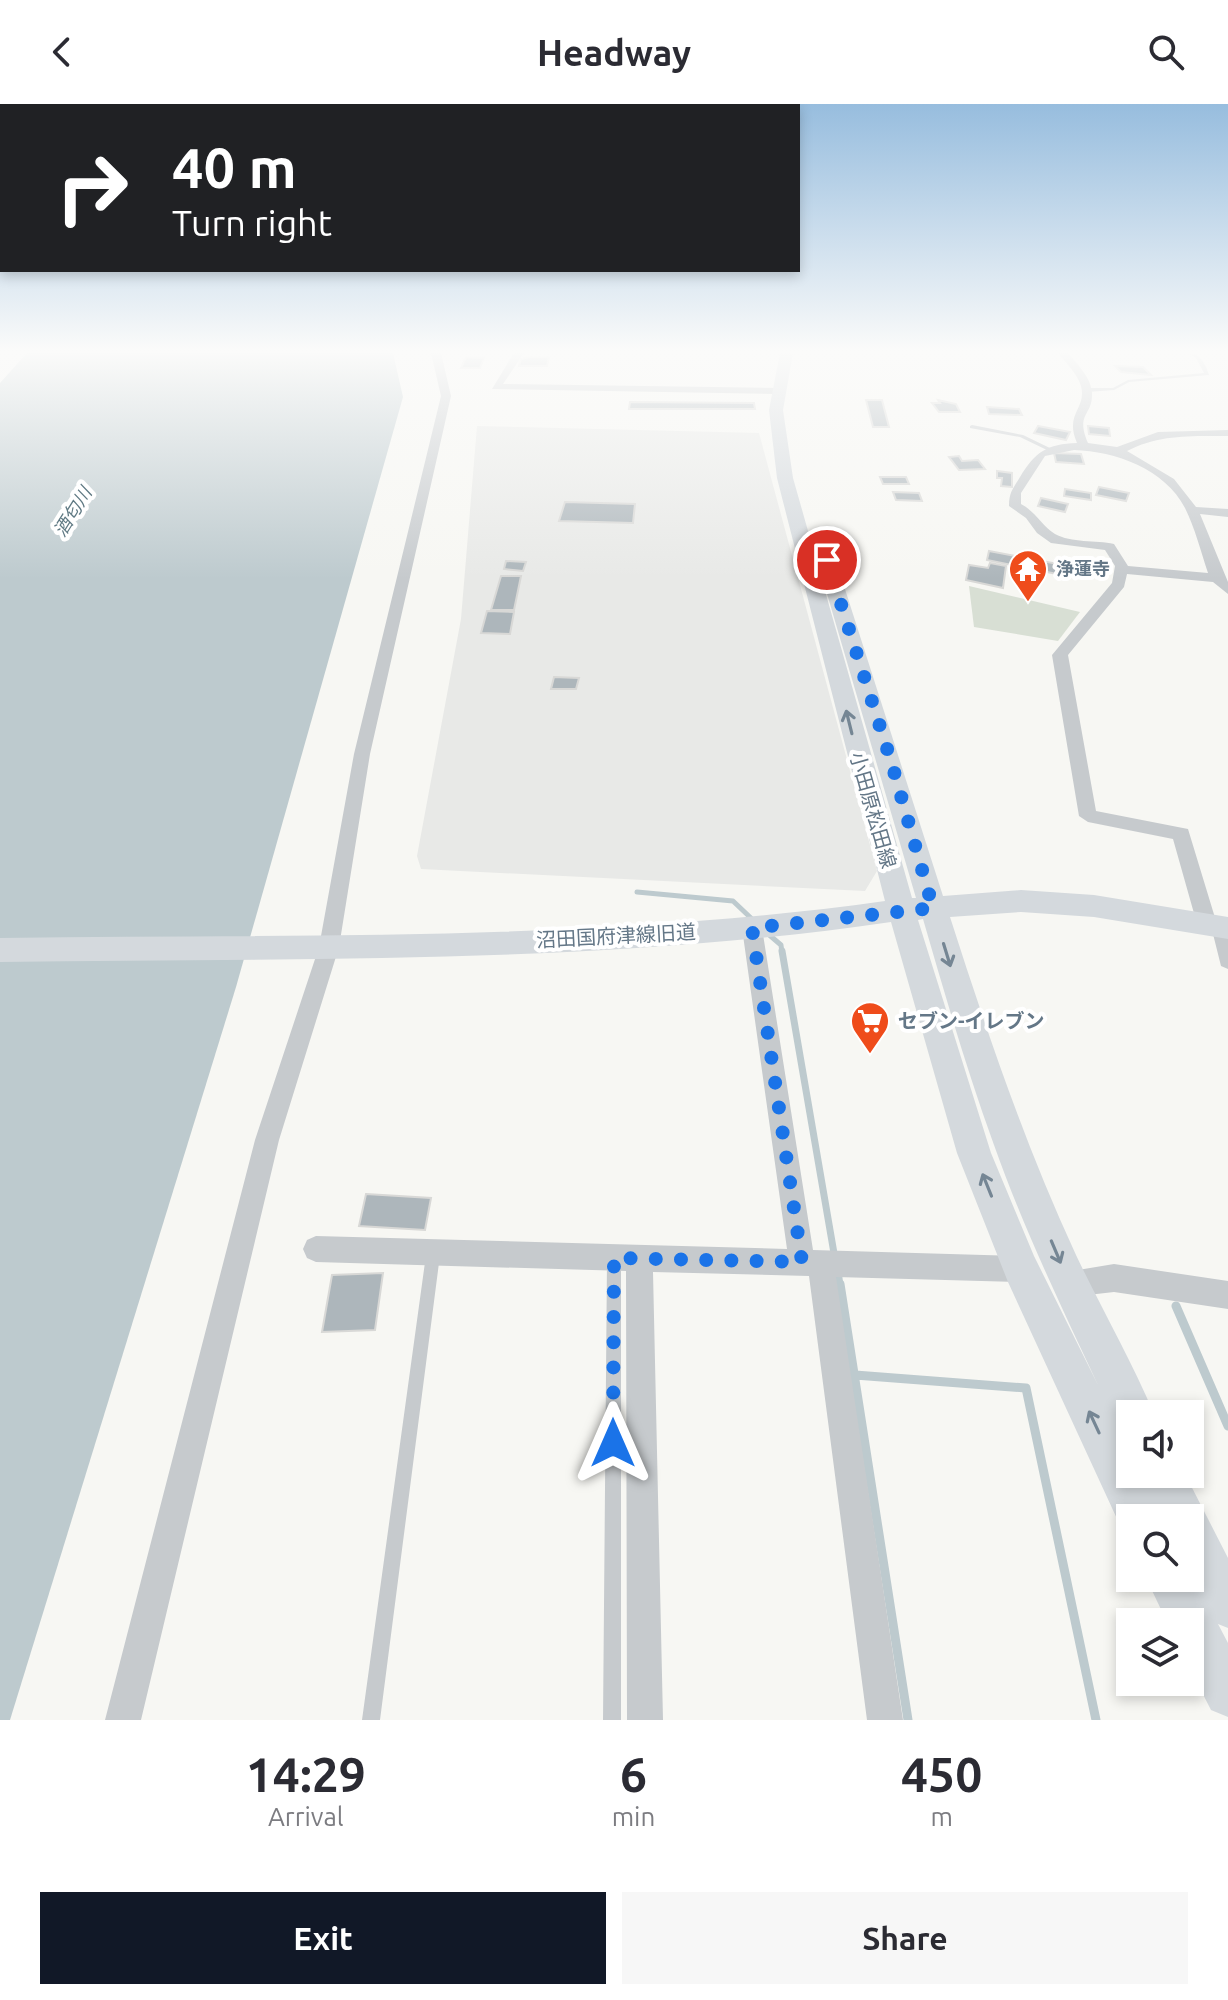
<!DOCTYPE html>
<meta charset="utf-8">
<style>
body{margin:0;font-family:Ubuntu,"Noto Sans JP",sans-serif;background:#f7f7f7;color:#2b2b33;height:100vh;display:flex;flex-direction:column;font-size:30px;white-space:nowrap}
*{box-sizing:border-box;margin:0}
p{font-size:26px;color:#7c7c81}
.icon{flex:none;width:44px;height:44px;fill:none;stroke:currentColor;stroke-width:2;stroke-linecap:round;stroke-linejoin:round}
.map{position:relative;height:1616px;overflow:hidden}
.drawer{display:flex;flex-direction:column;background:#fff;flex:1}
.drawer>*{flex:none}
.guide{position:absolute;left:0px;top:0px;width:800px;height:168px;box-shadow:0 4px 12px #0003;background:#202124;color:#fff;overflow:hidden}
.buttons{position:absolute;left:1116px;top:1296px;display:grid;gap:16px}
.buttons a{display:grid;place-items:center;width:88px;height:88px;border-radius:0px;background:#fff;box-shadow:0 4px 12px #0003;font-size:40px}
.pin{position:absolute;display:grid;place-items:center;width:68px;height:68px;color:#fff;margin:-34px;border:4px solid #fff;border-radius:50%;box-shadow:0 2px 8px #0007}
.me{position:absolute;width:88px;margin:-44px;rotate:0deg;stroke-linejoin:round;filter:drop-shadow(0 0 6px #0008)}
.turn{display:flex;align-items:center;gap:28px;height:168px;padding:0 40px;font-size:36px}
.turn .icon{width:104px;height:104px;stroke-width:2.5}
.turn b{display:block;font-size:56px;line-height:68px}
.eta{display:flex;justify-content:space-evenly;align-items:center;height:136px;text-align:center}
.eta b{font-size:48px;font-weight:700;line-height:56px}
.cta{display:flex;gap:16px;margin-top:auto;padding:16px 40px}
.cta a{flex:1;height:92px;border-radius:0px;background:#111827;color:#fff;font-size:32px;font-weight:700;line-height:92px;text-align:center}
.cta a+a{background:#f7f7f7;color:#2b2b33}
header{display:flex;justify-content:space-between;align-items:center;height:104px;padding:0 40px;background:#fff;font-size:36px;font-weight:700}
.map>svg:first-child{display:block}
.built{fill:#e8e9e7}
.green{fill:#d8dfd4}
.water{fill:#bdcace}
.lines{fill:none;stroke-linecap:round;stroke-linejoin:round}
.stream-far2{stroke:#bdcace;stroke-width:5}
.stream-far1{stroke:#bdcace;stroke-width:7}
.stream{stroke:#bdcace;stroke-width:9}
.building{fill:#adb6bb;stroke:#d8d8d6;stroke-width:2}
.lane{fill:#c6cacd;fill-rule:evenodd}
.street{fill:#c6cacd;fill-rule:evenodd}
.secondary{fill:#d4d9dd;fill-rule:evenodd}
.oneway{stroke:#758694}
.route{stroke:#1a73e8;stroke-width:14;stroke-dasharray:0 25.2}
.labels{text-anchor:middle;stroke-width:8;stroke-linejoin:round;paint-order:stroke}
.far-water-label{font-size:18px;font-style:italic;fill:#5f7983;stroke:#fff}
.far-poi-label{font-size:18px;font-weight:bold;fill:#647787;stroke:#fff;text-anchor:start}
.street-label{font-size:20px;fill:#647787;stroke:#fff}
.poi-label{font-size:20px;font-weight:bold;fill:#647787;stroke:#fff;text-anchor:start}
</style>
<header><svg class="icon" aria-label="back" viewBox="0 0 24 24"><path d="M15 5l-7 7 7 7"/></svg>Headway<svg class="icon" aria-label="search" viewBox="0 0 24 24"><circle cx="10" cy="10" r="6"/><path d="M15 15l6 6"/></svg></header>
<div class="map">
<svg width="1228" height="1616" viewBox="0 0 1228 1616">
<rect width="100%" height="100%" fill="#f7f7f3"/>
<!-- built -->
<path class="built" d="M477 322 759 329 877 767 865 787 421 765 417 752 461 515Z"/>
<!-- green -->
<path class="green" d="M969 482 1080 508 1058 537 974 523Z"/>
<!-- water -->
<path class="water" d="M27 249H393L403 293 236 883 10 1616H0V279Z"/>
<g class="lines">
<!-- stream-far2 -->
<path class="stream-far2" d="M637 788 733 797 753 816
M767 829 781 841 782 849"/>
<!-- stream-far1 -->
<path class="stream-far1" d="M782 847 835 1155
M838 1166 840 1182"/>
<!-- stream -->
<path class="stream" d="M840 1180 908 1616
M1176 1202 1228 1322
M855 1271 1026 1284 1096 1616"/>
</g>
<!-- building -->
<path class="building" d="M466 253 484 254 480 264H461Z
M529 253H549L547 262H519L521 255Z
M1115 262 1143 263 1151 271 1121 268Z
M866 296H882L889 323H873Z
M938 296 956 300 960 308H939L932 299H940Z
M630 298 754 299 755 305H629Z
M987 303 1019 305 1022 311 989 310Z
M1038 322 1070 328 1066 336 1034 329Z
M1088 322 1109 324 1110 332 1089 330Z
M1054 349 1081 350 1084 360 1056 358Z
M959 352 962 357 978 356 985 365 959 366 949 353Z
M997 367 1012 369V383L1001 382 1002 374H997Z
M880 373H906L909 380H883Z
M1099 383 1129 389 1126 397 1096 391Z
M1065 385 1091 389V396L1064 392Z
M893 388 919 389 922 397 896 396Z
M1041 394 1068 400 1065 408 1038 402Z
M565 398 635 400 633 419 559 417Z
M989 447 1058 460 1057 470 987 456Z
M506 457 526 458 523 467 504 465Z
M990 459 1006 462 1003 484 966 476 969 461 988 464Z
M501 472H521L514 506H491Z
M487 507 514 508 510 530 481 529Z
M554 573 579 574 576 585H551Z
M366 1090 431 1094 425 1126 359 1122Z
M383 1169 375 1226 322 1228 332 1171Z"/>
<g class="lines">
<!-- lane -->
<path class="lane" d="M1188 249C1200 249 1206 261 1209 271L1129 278 1114 286 1087 288 1084 286 1087 284H1113L1128 276 1204 269 1196 254Z
M972 321 1023 331 1054 346 1049 347 1020 333 970 324V322Z
M433 1144 438 1146 440 1151 380 1616H362L426 1151 428 1146Z
M614 1149 619 1151 621 1156V1616H603L607 1156 609 1151Z"/>
<!-- street -->
<path class="street" d="M431 249H441L451 292 370 650 339 843 279 1036 141 1616H105L255 1036 319 843 354 650 441 292Z
M514 249H524L503 280 777 284 782 287 777 290 492 285Z
M1058 249H1068C1077 260 1091 273 1092 289 1093 312 1075 309 1088 339L1117 343 1158 328 1228 326V332C1193 332 1159 330 1127 347L1174 375 1196 403 1228 405V413L1200 410 1228 478V490L1213 478 1127 470 1124 483 1068 551 1096 707 1188 725 1216 817H1228V865L1221 862 1212 826H1200L1197 820 1173 735 1088 718 1079 712 1052 551 1112 479 1115 462 1105 446 1051 439 1037 429 1026 414 1009 402C1009 388 1013 385 1020 373 1035 348 1047 340 1077 339 1064 309 1087 305 1081 282 1077 269 1066 259 1058 249ZM1074 346C1115 347 1165 365 1185 404 1195 424 1201 448 1208 469L1128 462 1114 440C1096 436 1071 439 1055 430 1042 422 1036 408 1021 400V389L1045 352Z
M752 816 759 818 762 824 813 1146 1021 1152 1030 1156 1034 1165 1030 1174 1021 1178 836 1173 903 1616H867L809 1172 653 1168 663 1616H627L626 1167 316 1158 307 1154 303 1145 307 1136 316 1132 787 1145 742 824 745 818Z
M1114 1160 1228 1177V1205L1114 1188 1070 1193 1060 1189 1056 1179 1060 1169Z"/>
<!-- secondary -->
<path class="secondary" d="M780 249H793L783 306 793 374 912 794H916L811 435 814 431 820 430 829 435 943 792 1021 786 1094 791 1228 813V835L1094 813 1021 808 950 813C987 928 1025 1041 1076 1151 1101 1204 1131 1255 1154 1310H1130V1329L1120 1325 1130 1346V1370H1185L1228 1454V1524L1218 1520 1228 1539V1613L1211 1606 1190 1565V1518H1167L1146 1474H1190V1414H1130V1432L1124 1430 1008 1178 957 1049 891 818C597 861 296 854 0 858V834C294 830 593 838 885 797L777 374 769 306ZM923 815C945 891 967 967 994 1041 1023 1123 1061 1202 1098 1281L1034 1152 991 1049 918 816Z"/>
</g>
<!-- one-way arrows -->
<defs><path id="oneway-shaft" d="M-6 0H5M1.5-3L5.5 0L1.5 3" fill="none" stroke-width="1.6" stroke-linecap="round" stroke-linejoin="round" transform="scale(2)"/></defs>
<g class="oneway">
<use href="#oneway-shaft" transform="translate(849 618) rotate(-104)"/>
<use href="#oneway-shaft" transform="translate(947 851) rotate(73)"/>
<use href="#oneway-shaft" transform="translate(987 1081) rotate(-112)"/>
<use href="#oneway-shaft" transform="translate(1056 1148) rotate(67)"/>
<use href="#oneway-shaft" transform="translate(1094 1318) rotate(-115)"/>
</g>
<!-- sky -->
<linearGradient id="sky" x2="0" y2="1"><stop stop-color="#97bdde"/><stop offset="0.52" stop-color="#fbfbfa"/><stop offset="1" stop-color="#fbfbfa" stop-opacity="0"/></linearGradient>
<rect width="1228" height="475" fill="url(#sky)"/>
<g class="lines">
<!-- route -->
<path class="route" d="M613 1339 614 1154 802 1158 752 824 933 804 891 657 827 456"/>
</g>
<!-- icons -->
<defs>
<g id="temple-pin" transform="scale(2)"><path d="M0 17L-7.5 6A9.5 9.5 0 1 1 7.5 6Z" fill="#ef4c1b" stroke="#fff"/><path d="M0-6L5-2H3V0L6.5 2.5H4V6H1.5V3h-3V6H-4V2.5H-6.5L-3 0V-2H-5Z" fill="#fff"/></g>
<g id="supermarket-pin" transform="scale(2)"><path d="M0 17L-7.5 6A9.5 9.5 0 1 1 7.5 6Z" fill="#ef4c1b" stroke="#fff"/><path d="M-6-5.5h2.5l.6 2H6L4.5 2H-2.5L-4.4-4H-6ZM-1.5 3.2a1.3 1.3 0 1 0 .1 0ZM3 3.2a1.3 1.3 0 1 0 .1 0Z" fill="#fff"/></g>
</defs>
<g fill-rule="evenodd">
<use href="#temple-pin" x="1028" y="465"/>
<use href="#supermarket-pin" x="870" y="917"/>
</g>
<g class="labels">
<!-- far-water labels -->
<g class="far-water-label">
<text transform="translate(73 408) rotate(-58)" y="6">酒匂川</text>
</g>
<!-- far-poi labels -->
<g class="far-poi-label">
<text x="1056" y="471">浄蓮寺</text>
</g>
<!-- street labels -->
<g class="street-label">
<text transform="translate(873 706) rotate(74)" y="7">小田原松田線</text>
<text transform="translate(616 832) rotate(-3)" y="7">沼田国府津線旧道</text>
</g>
<!-- poi labels -->
<g class="poi-label">
<text x="898" y="924">セブン-イレブン</text>
</g>
</g>
</svg>
<div class="buttons">
<a><svg class="icon" aria-label="sound" viewBox="0 0 24 24"><path d="M4 9h4l5-4v14l-5-4H4zM17 9q2 3 0 6"/></svg></a>
<a><svg class="icon" aria-label="search" viewBox="0 0 24 24"><circle cx="10" cy="10" r="6"/><path d="M15 15l6 6"/></svg></a>
<a><svg class="icon" aria-label="layers" viewBox="0 0 24 24"><path d="M12 4l9 5-9 5-9-5zM3 14l9 5 9-5"/></svg></a>
</div>
<div class="pin" style="left:827px;top:456px;background:#d93025"><svg class="icon" aria-label="arrive" viewBox="0 0 24 24"><path d="M6 21V4h12l-3 4 3 4H6"/></svg></div>
<svg class="me" style="left:613px;top:1339px" viewBox="-20 -20 40 40"><path d="M0-17L14 15 0 8-14 15z" fill="#1a73e8" stroke="#fff" stroke-width="4"/></svg>
<div class="guide">
<div class="turn"><svg class="icon" aria-label="right" viewBox="0 0 24 24"><path d="M7 20v-9h11M14 6l5 5-5 5"/></svg><div><b>40 m</b>Turn right</div></div>
</div>
</div>
<section class="drawer">
<div class="eta">
<div><b>14:29</b><p>Arrival</p></div>
<div><b>6</b><p>min</p></div>
<div><b>450</b><p>m</p></div>
</div>
<div class="cta"><a>Exit</a><a>Share</a></div>
</section>
